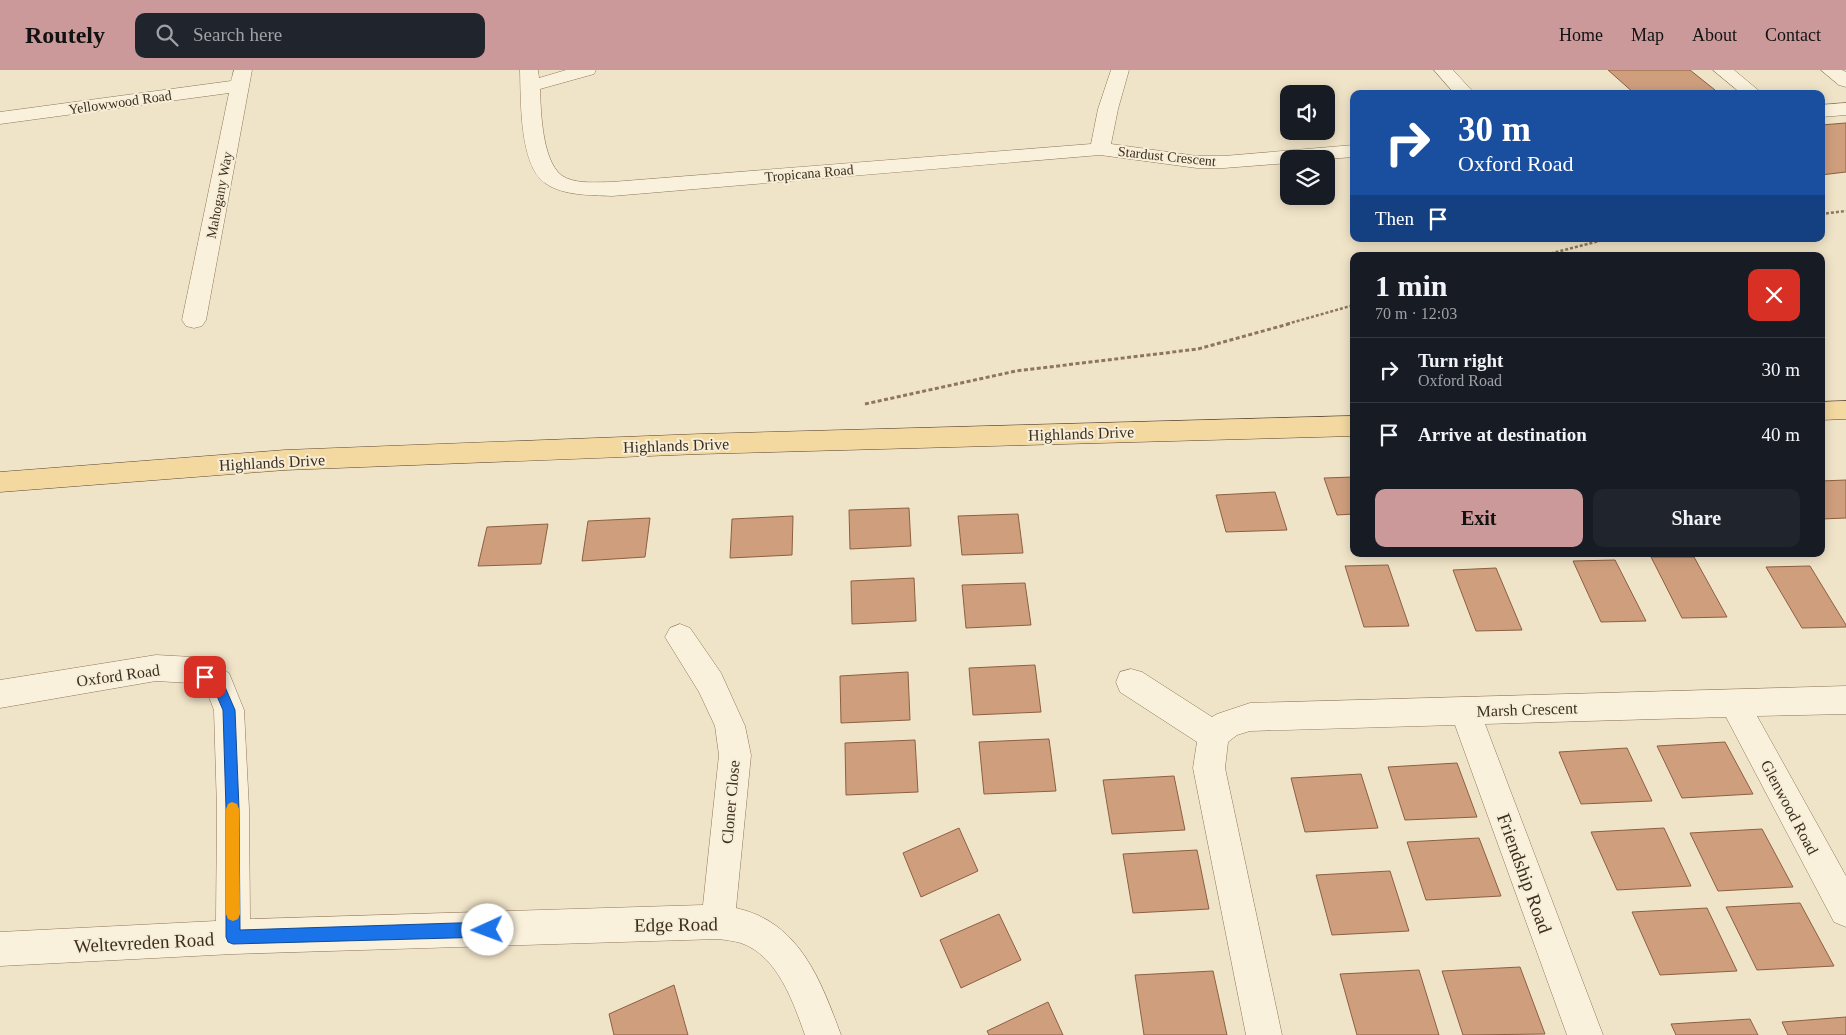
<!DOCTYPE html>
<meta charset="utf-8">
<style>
body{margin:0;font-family:"Times New Roman",serif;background:#20242c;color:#f1f3f6;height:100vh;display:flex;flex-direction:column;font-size:19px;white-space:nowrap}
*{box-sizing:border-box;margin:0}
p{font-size:16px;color:#9ea1a6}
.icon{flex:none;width:28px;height:28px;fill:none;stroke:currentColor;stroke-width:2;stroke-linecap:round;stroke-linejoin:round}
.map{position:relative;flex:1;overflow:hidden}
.panel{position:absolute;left:1350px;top:182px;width:475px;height:305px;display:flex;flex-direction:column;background:#171b24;border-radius:10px;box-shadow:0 2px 12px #0003}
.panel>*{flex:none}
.guide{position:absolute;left:1350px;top:20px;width:475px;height:152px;border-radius:10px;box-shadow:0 2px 12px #0003;background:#1a4fa0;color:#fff;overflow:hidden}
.tools{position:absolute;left:1280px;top:15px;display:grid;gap:10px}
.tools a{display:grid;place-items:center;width:55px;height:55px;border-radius:10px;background:#171b24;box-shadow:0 2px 12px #0003;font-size:25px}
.pin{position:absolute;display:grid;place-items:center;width:42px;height:42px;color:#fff;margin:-21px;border-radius:10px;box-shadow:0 2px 8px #0006}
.me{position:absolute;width:55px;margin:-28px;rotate:268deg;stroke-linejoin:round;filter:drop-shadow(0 0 4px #0008)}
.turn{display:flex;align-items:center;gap:18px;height:105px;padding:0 25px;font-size:22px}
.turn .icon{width:65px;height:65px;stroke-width:2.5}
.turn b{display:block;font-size:35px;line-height:42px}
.then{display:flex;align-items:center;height:48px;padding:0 25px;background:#0003;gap:10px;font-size:19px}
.round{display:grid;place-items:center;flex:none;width:52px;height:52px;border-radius:10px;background:#20242c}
.headline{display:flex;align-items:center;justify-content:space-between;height:85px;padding:0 25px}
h1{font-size:30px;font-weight:700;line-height:38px}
.action{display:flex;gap:10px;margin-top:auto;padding:10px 25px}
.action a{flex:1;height:58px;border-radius:10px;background:#cc999b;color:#111;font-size:20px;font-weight:700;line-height:58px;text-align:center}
.action a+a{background:#20242c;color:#f1f3f6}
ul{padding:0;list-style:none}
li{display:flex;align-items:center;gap:15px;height:65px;padding:0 25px;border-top:1px solid #363941}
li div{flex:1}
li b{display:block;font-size:19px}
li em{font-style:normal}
header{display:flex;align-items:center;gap:30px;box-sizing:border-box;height:70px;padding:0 25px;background:#cc999b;color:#111}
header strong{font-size:24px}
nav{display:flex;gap:28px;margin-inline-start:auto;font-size:18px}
.search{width:350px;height:45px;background:#20242c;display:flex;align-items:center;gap:12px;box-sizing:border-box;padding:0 18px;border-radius:10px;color:#9ea1a6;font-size:19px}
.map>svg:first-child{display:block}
.building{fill:#cf9f7d;stroke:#8d5f41}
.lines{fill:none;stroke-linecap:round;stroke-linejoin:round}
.minor-casing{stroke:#8d765c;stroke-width:1}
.major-casing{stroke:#5b4430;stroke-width:1}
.path-far1{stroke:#8d765c;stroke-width:2.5;stroke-dasharray:3 2;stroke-linecap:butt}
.path{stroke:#8d765c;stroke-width:3;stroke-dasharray:4 2.5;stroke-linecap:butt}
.minor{fill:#faf1dc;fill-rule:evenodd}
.major{fill:#f3d9a0;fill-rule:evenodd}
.route{fill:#1a73e8;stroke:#114b97}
.slow{fill:#f59e0b}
.labels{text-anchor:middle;stroke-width:4;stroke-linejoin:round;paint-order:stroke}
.far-street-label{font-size:14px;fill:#3d2e20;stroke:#f7eed8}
.street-label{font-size:16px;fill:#3d2e20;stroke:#f7eed8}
.near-street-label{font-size:19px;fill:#3d2e20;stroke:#f7eed8}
</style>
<header>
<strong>Routely</strong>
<div class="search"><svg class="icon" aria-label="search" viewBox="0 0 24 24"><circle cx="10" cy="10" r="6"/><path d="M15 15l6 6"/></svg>Search here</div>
<nav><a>Home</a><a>Map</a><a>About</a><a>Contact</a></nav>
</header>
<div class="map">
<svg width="1846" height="965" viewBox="0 0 1846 965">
<rect width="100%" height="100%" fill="#f0e4c8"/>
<!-- building -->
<path class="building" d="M1608 0H1690L1720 24H1635Z
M1846 53V102L1821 105V55Z
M1354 407V444L1337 445 1324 408Z
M1846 410V448L1821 449V411Z
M1275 422 1287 460 1226 462 1216 425Z
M909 438 911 476 850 479 849 440Z
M1018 444 1023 483 962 485 958 446Z
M793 446 792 485 730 488 732 449Z
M650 448 645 487 582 491 588 451Z
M548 454 541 494 478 496 487 457Z
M1651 487H1694L1727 547 1682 548Z
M1615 490 1646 551 1601 552 1573 491Z
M1388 495 1409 556 1364 557 1345 496Z
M1810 496 1846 555V557L1802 558 1766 497Z
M1496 498 1522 560 1476 561 1453 500Z
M914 508 916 551 852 554 851 511Z
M1025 513 1031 555 966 558 962 515Z
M1035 595 1041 642 973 645 969 598Z
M908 602 910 650 841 653 840 606Z
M1049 669 1056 721 984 724 979 672Z
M915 670 918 722 846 725 845 673Z
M1725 672 1753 724 1682 728 1657 676Z
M1627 678 1652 731 1581 734 1559 682Z
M1457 693 1477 747 1405 750 1388 697Z
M1361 704 1378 758 1305 762 1291 708Z
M1174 706 1185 760 1112 764 1103 710Z
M959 758 978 801 921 827 903 783Z
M1664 758 1691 816 1617 820 1591 762Z
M1762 759 1793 817 1718 821 1690 763Z
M1479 768 1501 826 1426 830 1407 772Z
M1197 780 1209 839 1133 843 1123 784Z
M1390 801 1409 861 1332 865 1316 805Z
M1800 833 1834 896 1757 900 1726 837Z
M1707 838 1737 901 1660 905 1632 842Z
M999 844 1021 890 961 918 940 870Z
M1520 897 1545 964 1463 965 1442 901Z
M1419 900 1439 965H1357L1340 904Z
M1213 901 1227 965H1144L1135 905Z
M674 915 688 965H614L609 944Z
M1048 932 1063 965H989L987 961Z
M1846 947V965H1788L1782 952Z
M1750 949 1758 965H1676L1671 954Z"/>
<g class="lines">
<!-- minor casing -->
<g class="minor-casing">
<path id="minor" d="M234 0H252L206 250 202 256 194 258 186 256 182 250 229 23 0 54V42L231 11Z
M520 0H538L539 8 566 0H596L594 4 540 19C541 43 542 97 566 108 580 114 597 112 612 112L1091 74 1098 39 1111 0H1129L1118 39 1111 74 1197 86H1224L1354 75V87L1326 89H1289V93L1224 98H1197L1100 85 612 126C591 125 563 126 545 113 519 95 521 29 520 0Z
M1434 0H1453L1475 24H1455Z
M1713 0H1734L1763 24H1742Z
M1821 0H1842L1846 2V17L1839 15Z
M1846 33V45L1821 47V35Z
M680 554 690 558 721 603 745 656 751 685 736 838C800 852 821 911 841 965H805C793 932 778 886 741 873 734 871 726 870 718 869L233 884 0 896V862L216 851 217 739 214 640 207 622 190 613 156 611 0 638V610L156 585 193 587 229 603 244 640 249 739 250 849 703 835 719 685 715 656 699 622 665 567 670 558Z
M1131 599 1142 602 1212 647 1217 644 1250 633 1846 616V644L1757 646 1846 806V857L1834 852 1726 647 1485 654 1603 965H1567L1455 655 1250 661 1237 665 1228 672 1225 698 1282 965H1246L1193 698 1197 672 1120 622 1116 612 1120 602Z"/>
</g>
<!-- major casing -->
<g class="major-casing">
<path id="major" d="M1846 331V349L1821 350V332Z
M1354 346V366L700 384 285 400 0 422V402L285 380 700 364Z"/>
</g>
<!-- path-far1 -->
<path class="path-far1" d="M1821 144 1846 141
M1541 186 1607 169
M1287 254 1354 235"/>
<!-- path -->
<path class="path" d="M865 334 1016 301 1198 279 1292 253"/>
<!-- minor -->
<use href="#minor" class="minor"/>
<!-- major -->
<use href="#major" class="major"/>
</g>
<!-- route -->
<path class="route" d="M205 601 222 610 235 640 239 739 240 860 488 852 493 854 495 860 493 865 488 867 233 874 228 872 226 867V739L223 640 213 617 201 611 199 607 201 603Z"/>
<!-- slow -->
<path class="slow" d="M232 732 237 734 239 739 240 844 238 849 233 851 228 849 226 844V739L228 734Z"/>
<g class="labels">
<!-- far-street labels -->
<g class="far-street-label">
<text transform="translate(120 32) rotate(-8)" y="5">Yellowwood Road</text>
<text transform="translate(1167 86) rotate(6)" y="5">Stardust Crescent</text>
<text transform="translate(809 103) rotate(-5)" y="5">Tropicana Road</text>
<text transform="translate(219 125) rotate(-79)" y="5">Mahogany Way</text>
</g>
<!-- street labels -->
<g class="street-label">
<text transform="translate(1081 363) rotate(-2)" y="6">Highlands Drive</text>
<text transform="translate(676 375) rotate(-2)" y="6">Highlands Drive</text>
<text transform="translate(272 392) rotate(-3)" y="6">Highlands Drive</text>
<text transform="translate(118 605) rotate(-8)" y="6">Oxford Road</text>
<text transform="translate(1527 639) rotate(-2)" y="6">Marsh Crescent</text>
<text transform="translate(730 732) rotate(-85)" y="6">Cloner Close</text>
<text transform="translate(1790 737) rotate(62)" y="6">Glenwood Road</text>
</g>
<!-- near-street labels -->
<g class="near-street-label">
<text transform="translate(1525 803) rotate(70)" y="7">Friendship Road</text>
<text transform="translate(676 854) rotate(-1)" y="7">Edge Road</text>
<text transform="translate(144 872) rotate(-3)" y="7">Weltevreden Road</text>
</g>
</g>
</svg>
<div class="tools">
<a><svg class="icon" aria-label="sound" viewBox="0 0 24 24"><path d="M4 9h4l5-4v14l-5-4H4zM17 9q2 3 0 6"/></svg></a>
<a><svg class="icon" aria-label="layers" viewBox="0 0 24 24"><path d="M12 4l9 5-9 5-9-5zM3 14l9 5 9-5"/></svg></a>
</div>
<div class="pin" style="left:205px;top:607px;background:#d93025"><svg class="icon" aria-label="arrive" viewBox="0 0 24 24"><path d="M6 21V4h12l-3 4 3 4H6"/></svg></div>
<svg class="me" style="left:488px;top:860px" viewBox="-20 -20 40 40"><circle r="19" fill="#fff"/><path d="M0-13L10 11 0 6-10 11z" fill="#1a73e8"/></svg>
<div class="guide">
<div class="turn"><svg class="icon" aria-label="right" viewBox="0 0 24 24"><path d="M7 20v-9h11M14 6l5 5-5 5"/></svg><div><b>30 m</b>Oxford Road</div></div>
<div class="then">Then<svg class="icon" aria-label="arrive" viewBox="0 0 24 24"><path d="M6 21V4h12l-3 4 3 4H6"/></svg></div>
</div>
<section class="panel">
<div class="headline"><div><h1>1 min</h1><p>70 m · 12:03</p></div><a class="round" style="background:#d93025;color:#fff"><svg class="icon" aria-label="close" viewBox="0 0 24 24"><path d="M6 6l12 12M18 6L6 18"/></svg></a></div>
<ul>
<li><svg class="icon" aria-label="right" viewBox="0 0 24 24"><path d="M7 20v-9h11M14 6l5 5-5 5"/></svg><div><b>Turn right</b><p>Oxford Road</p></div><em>30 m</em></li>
<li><svg class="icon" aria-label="arrive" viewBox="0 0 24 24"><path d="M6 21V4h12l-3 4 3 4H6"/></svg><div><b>Arrive at destination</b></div><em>40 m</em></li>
</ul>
<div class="action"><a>Exit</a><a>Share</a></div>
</section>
</div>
